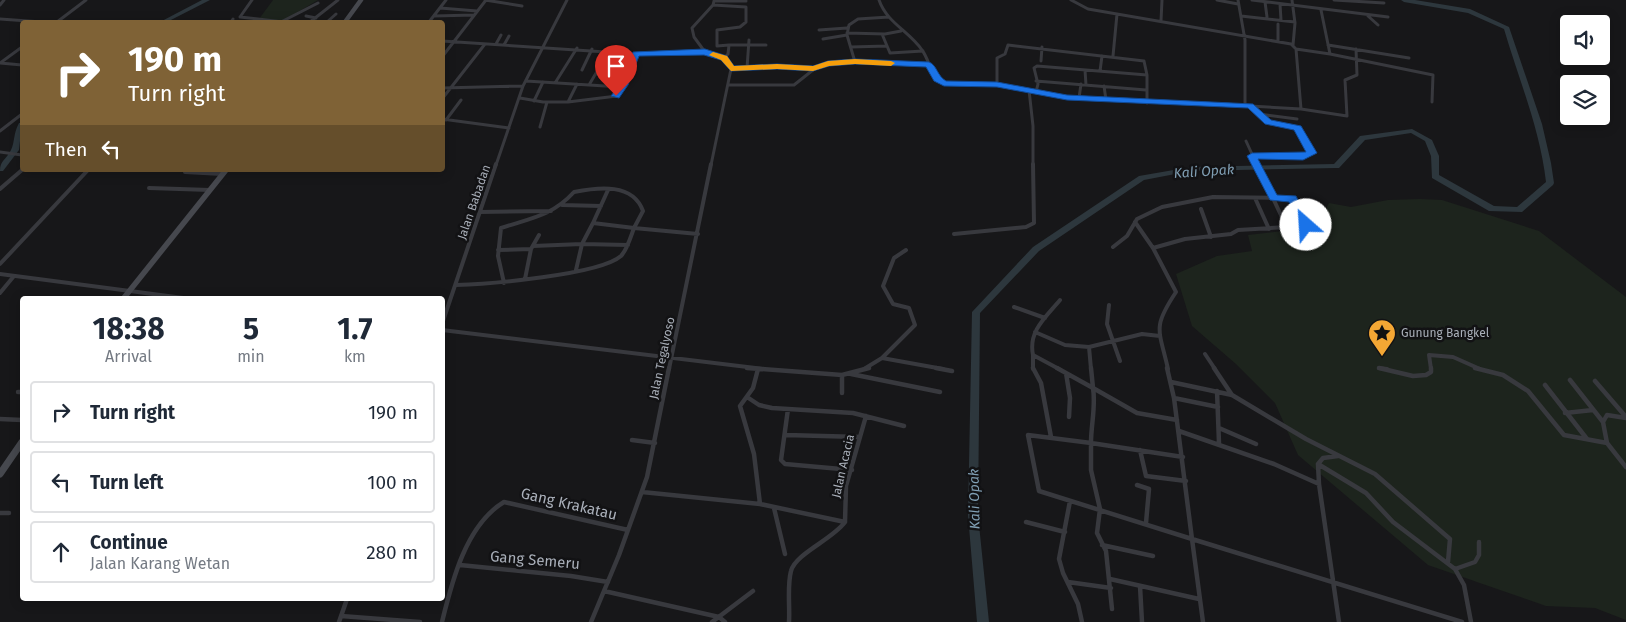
<!DOCTYPE html>
<style>
body{margin:0;font-family:"Fira Sans",sans-serif;background:#f6f6f7;color:#1f2937;height:100vh;display:flex;flex-direction:column;font-size:19px;white-space:nowrap}
*{box-sizing:border-box;margin:0}
p{font-size:16px;color:#747a83}
.icon{flex:none;width:28px;height:28px;fill:none;stroke:currentColor;stroke-width:2;stroke-linecap:round;stroke-linejoin:round}
.map{position:relative;flex:1;overflow:hidden}
.details{position:absolute;left:20px;top:296px;width:425px;height:305px;display:flex;flex-direction:column;background:#fff;border-radius:5px;box-shadow:0 2px 12px #0003}
.details>*{flex:none}
.top-card{position:absolute;left:20px;top:20px;width:425px;height:152px;border-radius:5px;box-shadow:0 2px 12px #0003;background:#7f6236;color:#fff;overflow:hidden}
.buttons{position:absolute;left:1560px;top:15px;display:grid;gap:10px}
.buttons a{display:grid;place-items:center;width:50px;height:50px;border-radius:5px;background:#fff;box-shadow:0 2px 12px #0003;font-size:25px}
.pin{position:absolute;display:grid;place-items:center;width:42px;height:42px;color:#fff;margin:-51px -21px;border-radius:50% 50% 50% 0;rotate:-45deg;box-shadow:0 0 5px #0007}
.pin .icon{rotate:45deg}
.me{position:absolute;width:55px;margin:-28px;rotate:334deg;stroke-linejoin:round;filter:drop-shadow(0 0 4px #0008)}
.turn{display:flex;align-items:center;gap:18px;height:105px;padding:0 25px;font-size:22px}
.turn .icon{width:65px;height:65px;stroke-width:2.5}
.turn b{display:block;font-size:35px;line-height:42px}
.then{display:flex;align-items:center;height:48px;padding:0 25px;background:#0003;gap:10px;font-size:19px}
.eta{display:flex;justify-content:space-evenly;align-items:center;height:85px;text-align:center}
.eta b{font-size:30px;font-weight:700;line-height:35px}
ul{padding:0;list-style:none}
li{display:flex;align-items:center;gap:15px;height:62px;margin:0 10px 8px;padding:0 15px;border:2px solid #e0e1e3;border-radius:5px}
li div{flex:1}
li b{display:block;font-size:19px}
li em{font-style:normal}
.map>svg:first-child{display:block}
.green{fill:#1d241d}
.lines{fill:none;stroke-linecap:round;stroke-linejoin:round}
.river{fill:#2d373d;fill-rule:evenodd}
.street-far2{stroke:#38393e;stroke-width:3}
.street-far1{stroke:#38393e;stroke-width:4}
.street{stroke:#38393e;stroke-width:4.5}
.secondary-far2{stroke:#46484e;stroke-width:4.5}
.secondary-far1{stroke:#46484e;stroke-width:5.5}
.secondary{stroke:#46484e;stroke-width:7}
.route{fill:#1a73e8;stroke:#114b97}
.slow{fill:#f59e0b}
.labels{text-anchor:middle;stroke-width:5;stroke-linejoin:round;paint-order:stroke}
.street-label{font-size:12px;fill:#a9afb9;stroke:#121214}
.poi-label{font-size:12px;fill:#a9afb9;stroke:#121214;text-anchor:start}
.water-label{font-size:14px;font-style:italic;fill:#809fb4;stroke:#121214}
.near-street-label{font-size:15px;fill:#a9afb9;stroke:#121214}
</style>
<div class="map">
<svg width="1626" height="622" viewBox="0 0 1626 622">
<rect width="100%" height="100%" fill="#171719"/>
<!-- green -->
<path class="green" d="M273 0H318L281 22 259 19Z
M1420 199 1442 200 1539 231 1626 297V620L1595 608 1546 606 1428 565 1298 455 1275 403 1236 364 1192 326 1176 274 1217 256 1252 251 1248 235 1309 228 1321 218 1329 203 1351 207 1388 200Z"/>
<g class="lines">
<!-- river -->
<path class="river" d="M202 0H210L167 22H160Z
M1401 0H1415L1470 9 1509 27 1542 124 1551 163 1554 183 1553 185 1522 212 1489 211 1432 178 1431 156 1425 141 1411 133 1365 140 1339 168H1336L1191 171 1144 180 1039 251 980 313 978 515 989 622H977L968 515 972 312 1033 247 1139 176 1191 167 1334 164 1360 136 1412 129 1432 140 1439 156V175L1494 206 1517 207 1546 182C1540 129 1519 80 1504 29L1468 13 1404 2Z
M19 123H22L19 150 3 171H0C0 160 6 160 11 150 15 142 13 134 19 123Z"/>
<!-- street-far2 -->
<path class="street-far2" d="M485 0 522 6
M879 0C887 23 909 31 922 50 930 61 930 75 942 83L997 84 1067 97 1093 99 1245 105V40L1238 0
M1071 0 1088 9 1291 44 1296 49 1301 109
M1217 0 1238 4
M1252 0 1388 17
M1292 0 1295 23 1293 45
M1334 0 1384 3
M1265 2 1267 17
M1280 4 1281 20
M0 5 4 0
M713 5 746 7V22L740 27 717 30V46L729 45 728 54 724 58
M440 8 477 11
M1321 10 1330 54 1433 75 1432 102
M306 16 316 18
M434 16 474 15
M1241 16 1295 22
M1368 16 1378 25
M240 17 283 22
M240 17 252 0
M889 17 858 19 849 25 847 35 855 62 929 64
M0 19 42 22
M1161 21 1162 0
M57 22 86 0
M231 22 233 19
M281 22 318 3
M310 22 338 0
M327 22 336 14
M429 22 446 0
M1278 24V41
M819 30 847 28
M847 33 885 34 901 31
M882 34 890 53 923 51
M823 39 847 35
M442 41 636 54 705 52 724 58 731 69 711 165
M496 44 501 35
M504 45 509 36
M729 45H766
M1328 45 1409 58
M851 47 887 46
M1296 49 1330 54
M705 52 694 37 692 28 713 5 714 1H746
M1113 56 1117 14
M442 57 486 0
M1041 61 1042 47
M0 63 22 47
M0 63 22 65
M747 68 749 40
M731 69 782 66 813 68
M582 70 592 49
M1085 70 1086 85
M1100 71 1102 56
M597 74 626 76
M526 81 621 87
M1036 81 1146 90
M555 83 577 48
M997 84V58L1005 54 1008 45 1144 61 1147 75V103
M589 85 609 51
M728 85H794L818 66 828 63 855 62
M1104 86 1106 100
M442 88 523 86
M1029 90 1033 126V165
M1036 92 1038 84 1034 68 1037 66 1147 75
M520 98 543 102H568L577 84
M1079 98 1081 84
M442 99 485 44
M534 101 543 82
M568 102 617 96 636 54
M1250 106 1301 109 1347 116 1345 80 1357 75 1356 49
M1250 106 1259 114 1297 119
M442 119 509 128
M446 120 461 100
M540 127 547 102
M0 131 22 114
M1246 141 1257 165
M0 152 22 155
M1252 156 1303 157 1312 153 1297 128 1268 122 1259 114
M496 165 523 86 567 0"/>
<!-- street-far1 -->
<path class="street-far1" d="M1257 164 1287 228
M185 172 222 174
M149 188 210 190
M0 189 22 170
M1255 198 1269 229
M562 205 601 206
M1201 209 1211 237
M480 212 551 211
M1135 222 1153 248
M593 223 608 190
M954 234 1026 227 1034 223 1033 164
M533 246 582 244 576 270
M1113 247 1127 236 1137 219 1162 207 1213 197 1292 198 1306 224 1305 226 1238 230 1231 234 1185 239 1153 248 1176 292C1152 328 1159 329 1168 369
M498 250 531 249
M0 264 88 170
M0 274 191 299
M525 279 531 249 539 235
M504 283 498 256 501 228C531 218 552 216 574 192 599 187 633 183 643 211L634 228 593 223 582 244 628 245
M456 285C488 284 599 275 621 256 627 250 631 236 634 228L698 234
M0 293 14 276
M1109 305 1107 324 1120 361
M1014 307 1045 318
M442 324 496 164
M442 330 764 369
M1035 332 1065 345 1089 347
M1205 354 1215 369
M1033 355V369
M882 358 943 369
M1379 368 1387 369
M669 369 711 164
M864 369 882 358 915 325 909 308 893 304 883 286 894 258 906 250
M1059 369 1033 355C1028 331 1046 317 1060 300
M1091 369 1089 347 1142 334 1160 336
M1431 369 1429 355 1453 357 1480 369"/>
<!-- street -->
<path class="street" d="M747 368 842 375 869 368
M936 368 952 371
M1033 368 1041 383 1051 437
M1057 368 1093 388C1096 407 1091 424 1091 443L1028 435 1039 491 1192 539 1174 398 1167 368
M1091 368 1093 388 1137 413 1177 420
M1214 368 1232 395
M1379 368 1413 376 1426 375 1431 372V368
M1475 368 1503 375 1528 391 1564 435 1607 443
M758 369 753 388 740 406 754 454 760 504 845 522
M1066 373 1070 398 1069 417
M851 374 940 392
M842 375V393
M1570 380 1603 422
M1595 381 1626 417
M1171 382 1232 395 1306 439 1375 474 1450 539 1448 562
M1545 385 1587 439
M1217 391 1219 443
M18 392H22
M747 397 759 405 772 408 853 413 904 426
M1174 398 1218 407
M788 409 781 460 785 464 852 470
M1565 413 1593 410
M1626 418 1607 415 1603 422 1607 443 1626 467
M0 419 22 420
M1219 428 1256 444
M1179 431 1274 464 1319 484 1318 464 1323 458 1338 456
M786 435 860 437
M632 440 655 443
M1140 450 1146 476 1186 481
M1318 464 1366 493 1393 522 1455 569
M1319 484 1339 622
M1137 485 1149 489 1146 523
M642 492 760 504
M1070 501 1059 559 1063 573 1078 604 1082 622
M774 508 785 554
M0 513H9
M845 522 846 486 866 416
M1026 522 1065 532
M1102 545 1153 556
M460 565 571 576 608 582
M1110 579 1199 599
M1068 582 1111 588
M1140 586 1142 622
M604 591 719 617 725 622
M1112 609 1106 551 1097 533 1100 509 1091 470V443L1183 457
M341 616 420 622
M339 622 347 599
M442 622C452 581 466 525 504 502L628 530
M591 622 619 555 647 477 669 368
M712 622 753 591
M789 622C790 606 787 586 791 571 795 554 833 539 845 522
M1203 622 1192 539 1462 622
M1471 622 1464 585 1455 569 1475 562 1479 555V542"/>
<!-- secondary-far2 -->
<path class="secondary-far2" d="M345 22 361 0"/>
<!-- secondary-far1 -->
<path class="secondary-far1" d="M123 299 226 170"/>
<!-- secondary -->
<path class="secondary" d="M0 474 22 442"/>
</g>
<!-- route -->
<path class="route" d="M705 49 727 56 734 66 777 64 813 66 828 61 855 59 929 62C937 65 937 76 946 81L997 82 1067 95 1253 104 1271 120 1301 126 1317 153 1303 160 1258 159 1277 195 1296 196 1311 225 1306 229 1302 228 1289 202 1270 200 1247 156 1252 153 1306 152 1294 130 1265 124 1248 108 1067 100 997 87 944 86 934 81 926 67 855 64 829 66 813 71 777 69 731 71 721 60 704 55 639 56 628 85 619 98 611 96 619 85 633 52Z"/>
<!-- slow -->
<path class="slow" d="M713 52 727 56 734 66 777 64 813 66 828 61 855 59 891 61 895 63 891 66 855 64 829 66 813 71 777 69 731 71 721 60 709 55Z"/>
<!-- icons -->
<defs>
<g id="sight-pin" transform="scale(1.4375)"><path d="M0 17L-7.5 6A9.5 9.5 0 1 1 7.5 6Z" fill="#f4a734" stroke="#121214"/><path d="M0-6L1.8-2.2L6-1.7L2.9 1.2L3.7 5.4L0 3.3L-3.7 5.4L-2.9 1.2L-6-1.7L-1.8-2.2Z" fill="#111"/></g>
</defs>
<g fill-rule="evenodd">
<use href="#sight-pin" x="1382" y="333"/>
</g>
<g class="labels">
<!-- street labels -->
<g class="street-label">
<text transform="translate(474 202) rotate(-71)" y="4">Jalan Babadan</text>
<text transform="translate(662 358) rotate(-78)" y="4">Jalan Tegalyoso</text>
<text transform="translate(843 466) rotate(-77)" y="4">Jalan Acacia</text>
</g>
<!-- poi labels -->
<g class="poi-label">
<text x="1401" y="337">Gunung Bangkel</text>
</g>
<!-- water labels -->
<g class="water-label">
<text transform="translate(1204 171) rotate(-4)" y="5">Kali Opak</text>
<text transform="translate(974 499) rotate(-91)" y="5">Kali Opak</text>
</g>
<!-- near-street labels -->
<g class="near-street-label">
<text transform="translate(569 504) rotate(13)" y="5">Gang Krakatau</text>
<text transform="translate(535 560) rotate(5)" y="5">Gang Semeru</text>
</g>
</g>
</svg>
<div class="buttons">
<a><svg class="icon" aria-label="sound" viewBox="0 0 24 24"><path d="M4 9h4l5-4v14l-5-4H4zM17 9q2 3 0 6"/></svg></a>
<a><svg class="icon" aria-label="layers" viewBox="0 0 24 24"><path d="M12 4l9 5-9 5-9-5zM3 14l9 5 9-5"/></svg></a>
</div>
<div class="pin" style="left:616px;top:96px;background:#d93025"><svg class="icon" aria-label="arrive" viewBox="0 0 24 24"><path d="M6 21V4h12l-3 4 3 4H6"/></svg></div>
<svg class="me" style="left:1306px;top:225px" viewBox="-20 -20 40 40"><circle r="19" fill="#fff"/><path d="M0-13L10 11 0 6-10 11z" fill="#1a73e8"/></svg>
<div class="top-card">
<div class="turn"><svg class="icon" aria-label="right" viewBox="0 0 24 24"><path d="M7 20v-9h11M14 6l5 5-5 5"/></svg><div><b>190 m</b>Turn right</div></div>
<div class="then">Then<svg class="icon" aria-label="left" viewBox="0 0 24 24"><path d="M17 20v-9H6M10 6l-5 5 5 5"/></svg></div>
</div>
<section class="details">
<div class="eta">
<div><b>18:38</b><p>Arrival</p></div>
<div><b>5</b><p>min</p></div>
<div><b>1.7</b><p>km</p></div>
</div>
<ul>
<li><svg class="icon" aria-label="right" viewBox="0 0 24 24"><path d="M7 20v-9h11M14 6l5 5-5 5"/></svg><div><b>Turn right</b></div><em>190 m</em></li>
<li><svg class="icon" aria-label="left" viewBox="0 0 24 24"><path d="M17 20v-9H6M10 6l-5 5 5 5"/></svg><div><b>Turn left</b></div><em>100 m</em></li>
<li><svg class="icon" aria-label="ahead" viewBox="0 0 24 24"><path d="M12 20V5M6 11l6-6 6 6"/></svg><div><b>Continue</b><p>Jalan Karang Wetan</p></div><em>280 m</em></li>
</ul>
</section>
</div>
